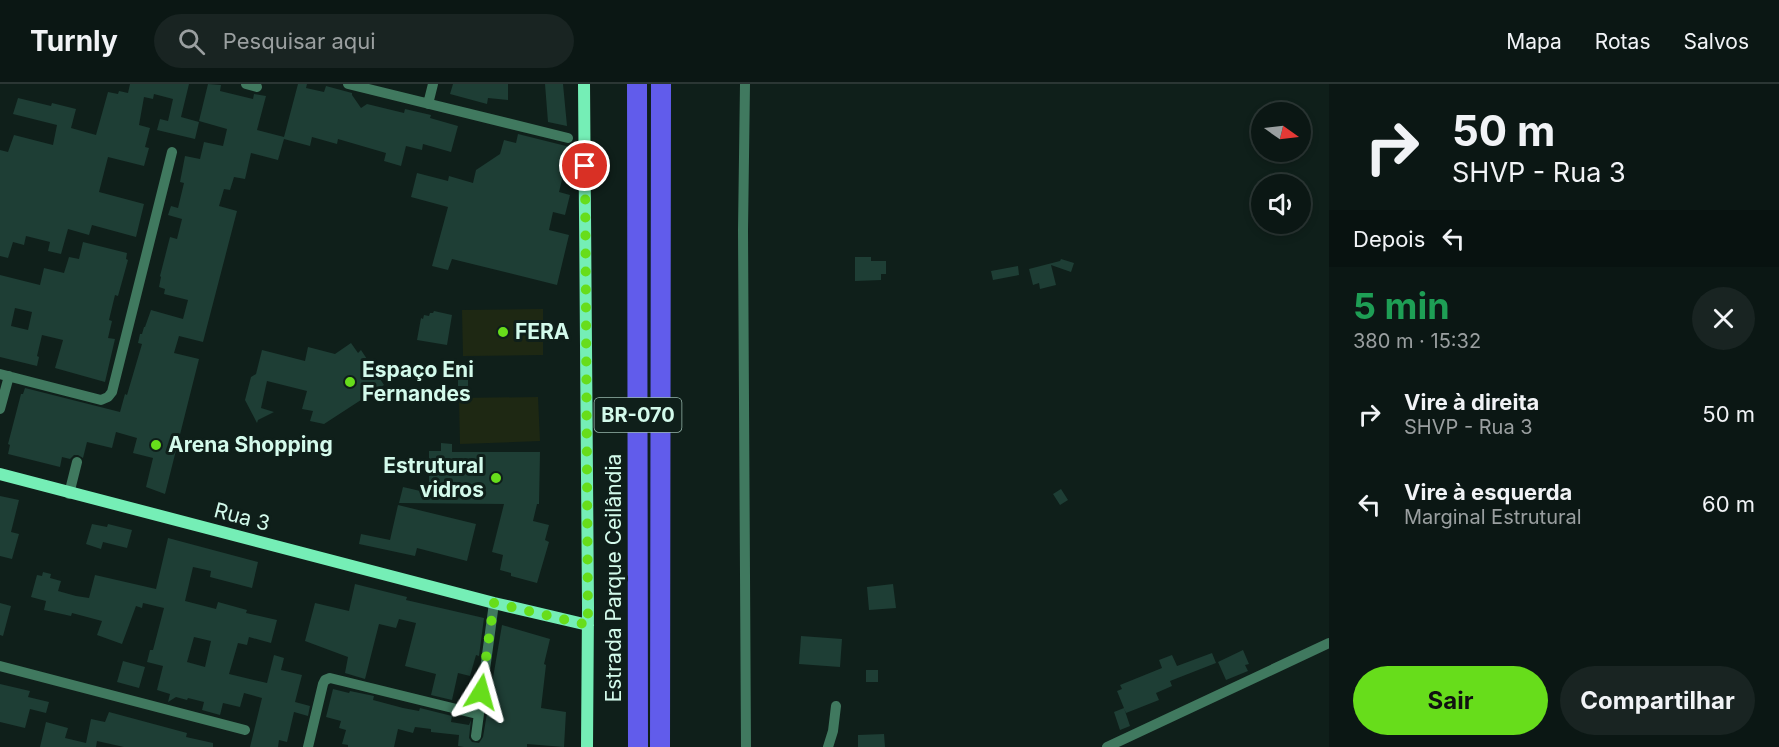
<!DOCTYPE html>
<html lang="pt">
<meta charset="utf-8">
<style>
body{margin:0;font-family:Inter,sans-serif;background:#192422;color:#f1f3f6;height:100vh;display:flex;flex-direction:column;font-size:22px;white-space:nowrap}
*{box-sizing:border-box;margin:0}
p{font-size:20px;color:#9a9fa0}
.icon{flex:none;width:33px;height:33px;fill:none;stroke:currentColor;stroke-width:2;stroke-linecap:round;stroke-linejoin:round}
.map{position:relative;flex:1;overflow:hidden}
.panel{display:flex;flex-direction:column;background:#0b1714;width:450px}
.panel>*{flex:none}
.hud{background:#0b1714;color:#f1f3f6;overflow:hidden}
.needle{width:39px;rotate:104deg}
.tools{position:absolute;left:1251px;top:18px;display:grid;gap:12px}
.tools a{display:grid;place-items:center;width:60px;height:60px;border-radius:50%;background:#0b1714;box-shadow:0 3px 9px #0003,0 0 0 2px #2b3634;font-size:30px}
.pin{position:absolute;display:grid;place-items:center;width:51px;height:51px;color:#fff;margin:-26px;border:3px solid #fff;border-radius:50%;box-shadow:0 2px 6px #0007}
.me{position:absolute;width:66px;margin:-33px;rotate:8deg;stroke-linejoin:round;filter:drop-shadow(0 0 4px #0008)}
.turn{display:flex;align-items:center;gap:21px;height:126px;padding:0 24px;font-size:27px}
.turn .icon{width:78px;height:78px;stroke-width:2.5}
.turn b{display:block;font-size:42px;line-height:51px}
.then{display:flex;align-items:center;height:57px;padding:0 24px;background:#0003;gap:12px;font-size:22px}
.round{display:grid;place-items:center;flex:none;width:63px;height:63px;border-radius:32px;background:#192422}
.head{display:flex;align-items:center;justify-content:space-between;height:102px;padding:0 24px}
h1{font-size:36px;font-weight:700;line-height:45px;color:#1e9e55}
.button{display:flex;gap:12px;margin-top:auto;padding:12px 24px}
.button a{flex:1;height:69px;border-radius:36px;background:#67dd1b;color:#111;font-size:24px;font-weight:700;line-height:69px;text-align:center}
.button a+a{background:#192422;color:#f1f3f6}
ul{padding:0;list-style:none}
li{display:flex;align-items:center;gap:18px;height:90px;padding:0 24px}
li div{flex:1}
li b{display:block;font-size:22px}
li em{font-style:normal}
header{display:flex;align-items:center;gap:36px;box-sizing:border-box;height:84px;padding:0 30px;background:#0b1714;border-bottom:2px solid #2b3634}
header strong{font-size:28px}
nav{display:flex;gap:33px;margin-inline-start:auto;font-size:21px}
.search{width:420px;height:54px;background:#192422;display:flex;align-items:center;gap:15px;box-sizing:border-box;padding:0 21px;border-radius:33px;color:#9a9fa0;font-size:22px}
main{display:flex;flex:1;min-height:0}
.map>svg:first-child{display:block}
.green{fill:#1e2813}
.building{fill:#1e3e35;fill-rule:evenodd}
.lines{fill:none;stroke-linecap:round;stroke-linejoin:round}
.minor{stroke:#40795f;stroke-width:10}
.secondary{stroke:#75eeb6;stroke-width:12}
.motorway{stroke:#615ceb;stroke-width:20}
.route{stroke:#67dd1b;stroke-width:10;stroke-dasharray:0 18}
.poi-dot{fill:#67dd1b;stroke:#0f1f1a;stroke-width:2}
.labels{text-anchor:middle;stroke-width:6;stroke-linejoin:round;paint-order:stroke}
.shield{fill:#0f1f1a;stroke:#98b8ac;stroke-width:1.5}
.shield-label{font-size:20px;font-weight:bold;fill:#d3faeb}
.poi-label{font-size:21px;font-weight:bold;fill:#d3faeb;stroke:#0f1f1a;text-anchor:start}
.street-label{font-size:21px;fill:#d3faeb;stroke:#0f1f1a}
</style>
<header>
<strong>Turnly</strong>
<div class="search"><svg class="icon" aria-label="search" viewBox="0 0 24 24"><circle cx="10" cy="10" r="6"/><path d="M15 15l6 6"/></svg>Pesquisar aqui</div>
<nav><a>Mapa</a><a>Rotas</a><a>Salvos</a></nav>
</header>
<main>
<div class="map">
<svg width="1329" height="663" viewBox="0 0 1329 663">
<rect width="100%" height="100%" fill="#0f1f1a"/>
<!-- green -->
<path class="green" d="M543 225V271L463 272 462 226Z
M538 313 540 357 460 360 459 314Z"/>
<!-- building -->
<path class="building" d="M130 0H189L181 33 199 38 195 55 157 46 160 35 168 37 173 15 154 10 153 15 144 13 139 41 150 44 145 63 149 64 144 82 108 73 99 108 144 120 136 153 92 141 89 151 68 145 61 170 48 167 50 158 26 152 24 161 13 158 8 174 0 172V66L8 68 14 51 53 61 57 41 13 30 18 14 51 22 52 19 76 25 71 44 96 51 108 8 118 10 119 7 128 9Z
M208 0 221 1 220 7 253 15 254 10 266 12 257 46 284 53 298 0H307L306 4 324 8 326 2 352 9V11L361 24 367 20 404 29 405 25 431 31 430 34 458 42 451 68 423 60 422 66 406 62 401 82 384 77 386 69 338 55 337 60 312 53 310 62 284 55 278 76 251 69 245 95 234 93 230 106 224 105 219 122 237 127 203 258 179 252 174 269 199 275 165 410 146 403 153 374 133 369 137 354 116 348 112 364 87 358 83 374 78 371H74L70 375 62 373 60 383 8 370 10 361 8 360 21 310H23L25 304 120 328 125 310 127 311 142 260 138 259 140 250H142L144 243H145L151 226 183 235 188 216 164 210 165 205 159 203 161 193 160 192 170 153 177 155 182 135 168 131 171 122 178 124 184 99 180 98 185 72 200 75 204 58 223 62 227 45 199 37Z
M453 0H508V16L488 14 487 20 450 10Z
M545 0H563L567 42 548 38Z
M518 50 570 63 559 108 570 111 565 131 553 128 549 146 569 151 557 201 452 175 448 186 432 182 448 123 411 113 417 89 448 97 449 92 473 99 476 86 500 70 504 56 516 59Z
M83 158 127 169 126 175 128 176 118 212 115 211 109 236 112 237 108 254 115 255 105 298 55 284 63 256 42 251 37 272 39 273 37 282 0 273V191L40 201 44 184 64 189 69 173 79 175ZM15 224 32 228 28 246 11 242Z
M855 173H871V177H886V190H881V196L855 197Z
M1061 175 1074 179 1071 188 1051 181 1056 201 1040 205 1039 199 1033 201 1029 185 1060 177Z
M1018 182 1019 191 993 196 991 187Z
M434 227 452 231 447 261 417 256 421 234 423 235 424 231 429 232 430 229H433Z
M351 259 358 269 361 266 384 301 324 340 310 337 313 327 302 325 307 307 267 297 261 324 274 328 258 336 257 339 245 316 251 293 256 290 262 266 305 277 308 263 335 270Z
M458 287 468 288V302H458Z
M441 359 452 360V368H540L539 420H537L533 437 549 441 545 456 549 458 537 499 511 492V489L500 486 503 471 492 468 504 420 399 419 403 403 429 409V367H441Z
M1061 405 1068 416 1060 421 1053 410Z
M0 412 19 416 11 448 19 450 12 475 0 472Z
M398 421 476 440 467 477 417 464 415 472 359 460 361 450 390 456Z
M92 440 107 443 108 440 132 446 127 464 103 458 101 465 86 460Z
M168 454 258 478 252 504 210 493 211 487 193 483 185 517 216 525 218 518 247 526 246 529 277 536 271 559 249 553 247 561 238 559 229 590 267 599 274 571 284 574 281 586 302 591 295 618 310 622 308 632 294 628 287 658 279 656 278 663H250L262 614 244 609 240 623 223 619 220 631 202 626 204 618 188 614 187 616 176 613 168 618 170 610 157 606 163 582 147 578 150 566H153L164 524 143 519 142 524 136 522 122 560 97 551 102 537 72 529 71 532 44 526 46 517 31 513 37 491 42 492 43 488 51 490 50 494 61 497 58 507 76 512 89 514 95 491 156 505ZM194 553 211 557 205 583 187 578Z
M355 500 407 513 406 516 484 534 479 572 476 571 470 592 458 589 452 616 431 611 436 590 405 582 416 539 399 535 396 544 379 540 365 595 345 589 348 573 305 557 315 519 349 527Z
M893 500 896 524 869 526 867 503Z
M0 519 11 522 3 552 0 551Z
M502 541 550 555 544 580 546 581 541 624 566 628 564 663 527 660V663H464L458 662 459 651 431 648V645L415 643 413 649 398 645 394 663H348V661L342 660 346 646 339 644 341 637 326 633 333 605 349 609 350 607 374 612 373 616 403 624 419 627 420 624 452 632 451 638 469 641 471 636 469 654 472 658 479 659 483 653Z
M801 552 842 555 840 583 799 580Z
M1243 566 1249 580 1245 581 1248 587 1226 596 1218 578Z
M1212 569 1216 579 1170 597 1172 602 1156 609 1159 616 1126 629 1117 607 1122 605 1120 601 1162 584 1159 576 1172 571 1177 582Z
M123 577 145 583 139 604 117 598Z
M866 586H878V598H866Z
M0 600 30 607 28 613 49 618 46 629 30 625 25 644 0 638Z
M1124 624 1130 642 1120 646 1114 628Z
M109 628 187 649 186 653 213 659V663H124L97 657 96 663H40L46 638 68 644 65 654 86 659 91 635 105 638Z
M884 650 885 663H858V651Z"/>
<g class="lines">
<!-- minor -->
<path class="minor" d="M246 0 257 3
M348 0 568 54
M745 0 743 146 746 663
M428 20 433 0
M0 290 101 316 108 313 112 308 172 68
M0 325 9 292
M69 410 77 378
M0 582 245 646
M476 652 494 519
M308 663 323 600 325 596 330 594 477 630
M828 663 833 647 836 622
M1107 663 1329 559"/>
<!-- secondary -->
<path class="secondary" d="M584 0 588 523 587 663
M0 390 494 519 588 541"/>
<!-- motorway -->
<path class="motorway" d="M637 0 638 663
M660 663 661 0"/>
</g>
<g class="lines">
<!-- route -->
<path class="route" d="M481 608 494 519 588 541 585 82"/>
</g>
<!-- markers -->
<g class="poi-dot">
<circle cx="503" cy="248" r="6"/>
<circle cx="350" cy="298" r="6"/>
<circle cx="156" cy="361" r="6"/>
<circle cx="496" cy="394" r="6"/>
</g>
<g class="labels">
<!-- shield labels -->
<rect class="shield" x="594.5" y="314" width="87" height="34" rx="4.5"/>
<g class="shield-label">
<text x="638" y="338">BR-070</text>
</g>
<!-- poi labels -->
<g class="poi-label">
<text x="515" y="255">FERA</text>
<text x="362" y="293">Espaço Eni<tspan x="362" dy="24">Fernandes</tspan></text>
<text x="168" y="368">Arena Shopping</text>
<text x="484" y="389" text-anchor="end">Estrutural<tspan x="484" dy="24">vidros</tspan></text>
</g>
<!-- street labels -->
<g class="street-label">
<text transform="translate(242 433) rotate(15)" y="7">Rua 3</text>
<text transform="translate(614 494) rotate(-90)" y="7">Estrada Parque Ceilândia</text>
</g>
</g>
</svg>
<div class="tools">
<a><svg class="needle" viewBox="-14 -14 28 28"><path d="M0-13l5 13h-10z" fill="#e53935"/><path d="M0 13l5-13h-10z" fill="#9a9fa0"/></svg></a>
<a><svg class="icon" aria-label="sound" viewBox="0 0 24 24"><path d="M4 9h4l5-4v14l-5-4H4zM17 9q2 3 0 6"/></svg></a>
</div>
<div class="pin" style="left:585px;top:82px;background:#d93025"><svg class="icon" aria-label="arrive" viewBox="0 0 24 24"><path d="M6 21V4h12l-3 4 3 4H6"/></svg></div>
<svg class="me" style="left:481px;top:608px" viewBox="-20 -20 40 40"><path d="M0-17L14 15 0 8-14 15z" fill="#67dd1b" stroke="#fff" stroke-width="4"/></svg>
</div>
<section class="panel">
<div class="hud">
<div class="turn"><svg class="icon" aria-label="right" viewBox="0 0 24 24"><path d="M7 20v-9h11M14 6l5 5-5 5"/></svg><div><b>50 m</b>SHVP - Rua 3</div></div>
<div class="then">Depois<svg class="icon" aria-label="left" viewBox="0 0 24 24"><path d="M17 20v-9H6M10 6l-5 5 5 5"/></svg></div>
</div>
<div class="head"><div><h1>5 min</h1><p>380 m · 15:32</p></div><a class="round"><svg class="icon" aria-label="close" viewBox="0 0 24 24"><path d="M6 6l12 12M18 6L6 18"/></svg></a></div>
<ul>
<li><svg class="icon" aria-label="right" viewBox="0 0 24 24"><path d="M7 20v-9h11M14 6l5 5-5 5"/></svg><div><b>Vire à direita</b><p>SHVP - Rua 3</p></div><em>50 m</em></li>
<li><svg class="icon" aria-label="left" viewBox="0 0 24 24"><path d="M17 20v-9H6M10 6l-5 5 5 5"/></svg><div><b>Vire à esquerda</b><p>Marginal Estrutural</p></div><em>60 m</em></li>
</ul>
<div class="button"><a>Sair</a><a>Compartilhar</a></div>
</section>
</main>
